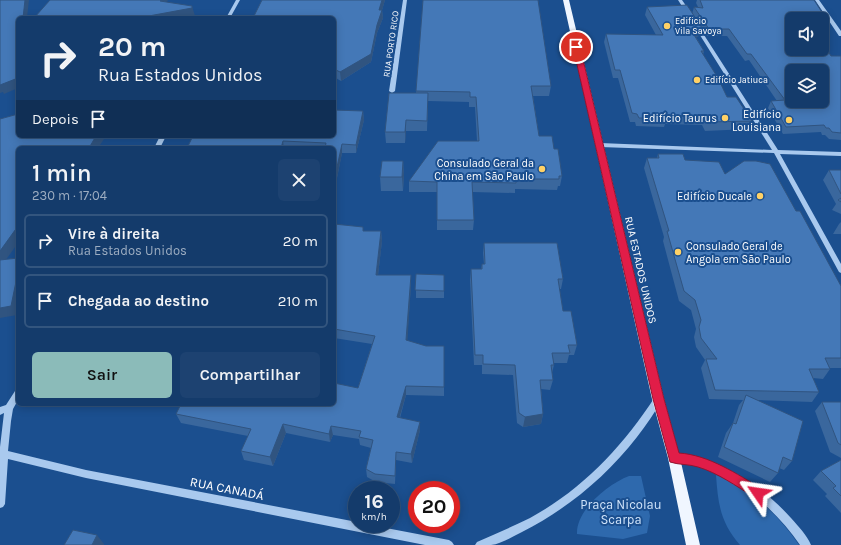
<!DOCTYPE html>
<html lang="pt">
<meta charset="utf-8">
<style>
body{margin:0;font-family:Karla,sans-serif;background:#1d4271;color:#f1f3f6;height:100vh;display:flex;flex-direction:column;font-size:15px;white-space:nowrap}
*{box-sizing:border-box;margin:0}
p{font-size:13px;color:#9dadc1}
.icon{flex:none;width:22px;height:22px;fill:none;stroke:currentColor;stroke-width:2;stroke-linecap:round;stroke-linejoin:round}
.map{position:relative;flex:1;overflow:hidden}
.sheet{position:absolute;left:16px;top:146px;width:320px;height:260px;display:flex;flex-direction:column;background:#143b6b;border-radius:6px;box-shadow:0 2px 10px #0003,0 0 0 1px #33557e}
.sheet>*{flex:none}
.top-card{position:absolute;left:16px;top:16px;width:320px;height:122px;border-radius:6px;box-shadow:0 2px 10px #0003,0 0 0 1px #33557e;background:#143b6b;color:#f1f3f6;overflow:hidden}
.tools{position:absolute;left:785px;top:12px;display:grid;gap:8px}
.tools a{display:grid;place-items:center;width:44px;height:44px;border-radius:6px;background:#143b6b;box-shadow:0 2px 10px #0003,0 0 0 1px #33557e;font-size:20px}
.speed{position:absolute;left:348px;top:481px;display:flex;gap:8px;font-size:20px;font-weight:700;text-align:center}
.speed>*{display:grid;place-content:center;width:52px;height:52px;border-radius:50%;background:#143b6b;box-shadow:0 2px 10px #0003,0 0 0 1px #33557e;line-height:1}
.speed small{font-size:10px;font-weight:400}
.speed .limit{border:6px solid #d22;background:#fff;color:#111}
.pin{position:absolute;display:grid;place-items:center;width:34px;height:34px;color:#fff;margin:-17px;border:2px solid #fff;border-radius:50%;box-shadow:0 1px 4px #0007}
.me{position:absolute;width:44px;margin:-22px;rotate:302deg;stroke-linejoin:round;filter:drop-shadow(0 0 3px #0008)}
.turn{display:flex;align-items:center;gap:14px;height:84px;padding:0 16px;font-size:18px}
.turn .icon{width:52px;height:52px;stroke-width:2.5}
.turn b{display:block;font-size:28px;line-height:34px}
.then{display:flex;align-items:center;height:38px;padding:0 16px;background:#0003;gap:8px;font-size:15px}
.round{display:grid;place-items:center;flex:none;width:42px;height:42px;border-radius:6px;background:#1d4271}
.summary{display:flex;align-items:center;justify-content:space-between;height:68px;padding:0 16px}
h1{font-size:24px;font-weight:600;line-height:30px}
.action{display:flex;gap:8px;margin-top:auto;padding:8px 16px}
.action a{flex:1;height:46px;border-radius:6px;background:#8bbbb9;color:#111;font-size:16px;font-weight:600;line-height:46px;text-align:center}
.action a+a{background:#1d4271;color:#f1f3f6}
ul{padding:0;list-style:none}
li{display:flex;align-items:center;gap:12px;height:54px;margin:0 8px 6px;padding:0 8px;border:2px solid #33557e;border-radius:6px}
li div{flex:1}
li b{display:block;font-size:15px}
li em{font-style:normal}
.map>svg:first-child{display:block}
.green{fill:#2e69ad}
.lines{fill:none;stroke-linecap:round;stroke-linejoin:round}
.minor{fill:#a9c9ee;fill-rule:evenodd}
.major{fill:#f0f6ff;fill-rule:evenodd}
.wall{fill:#3a679d}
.shaded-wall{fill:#305480}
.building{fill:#4478b7;stroke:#305480;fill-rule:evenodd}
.route{fill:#e11d48;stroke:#92132f}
.poi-dot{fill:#ffd166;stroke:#1b4f8f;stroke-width:1.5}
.labels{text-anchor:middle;stroke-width:4;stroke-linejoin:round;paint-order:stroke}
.far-poi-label{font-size:9px;fill:#fff;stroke:#1b4f8f;text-anchor:start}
.far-street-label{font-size:9px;fill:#fff;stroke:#1b4f8f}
.poi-label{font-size:11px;fill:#fff;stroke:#1b4f8f;text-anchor:end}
.street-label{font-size:11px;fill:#fff;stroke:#1b4f8f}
.near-street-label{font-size:13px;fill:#fff;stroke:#1b4f8f}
.near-park-label{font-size:13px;fill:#cfe3fa;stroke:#1b4f8f}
</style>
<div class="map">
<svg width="841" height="545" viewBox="0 0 841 545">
<rect width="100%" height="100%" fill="#1b4f8f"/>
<!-- green -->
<path class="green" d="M716 475C749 488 779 515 799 545H740C720 522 718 503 716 475Z
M629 476H641L650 516 647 533 623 539 577 534C576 510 608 484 629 476Z"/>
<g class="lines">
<!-- minor -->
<path class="minor" d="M236 0H240L230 18H226Z
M403 0H407L395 91 392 93 389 91Z
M678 0H682L691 13V14H687Z
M815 0H819L841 31V36H839Z
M693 23 697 24 778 150 841 152V156L780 154 841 264V273L839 272 774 153 600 147 597 145 600 143 772 150 693 24Z
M160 136H166L160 148H154Z
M18 390V400L13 409 11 421 8 451 86 470 357 522V524H365L449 540 452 542 454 545H425L86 478 8 459 5 504 3 507 0 508V447L4 413 0 415V407L6 405 15 391Z
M658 395 661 397 662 399C655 413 646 425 637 437 606 477 567 509 522 532 512 537 501 544 491 545 486 545 480 545 475 545L477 542C495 534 512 527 530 518 583 489 622 447 655 397Z
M674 454C680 455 686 455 692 457 730 465 766 490 791 518 798 526 807 535 811 545H800C778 513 746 484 710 470 704 468 698 466 692 465 685 463 678 463 671 461L670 458 671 455Z"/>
<!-- major -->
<path class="major" d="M563 0H569L664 399 680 458 700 545H686L668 458 652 399Z"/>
</g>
<!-- wall -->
<path class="wall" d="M262 0H385L382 10 383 18 377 33 371 62 341 81 334 77V18Z
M423 0 551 86 549 96H533L539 136 554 149 562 176 560 186H558L557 190 515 189V193L472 192 474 220 473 230H437V192H409V181L477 141 475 107H469V102L428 101 427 131H406L405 143H386L385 132 416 93Z
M697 0H814L825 17 822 24V19H792L831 56H841V140L829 139 825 135H822L821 132 783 134 768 108 771 101H777L749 60 745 61 727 36H707L692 14 694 7H698L696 3Z
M647 7 702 28 699 36 696 37 704 51 703 55 727 97 752 121 749 129 705 131 702 125 665 124 664 127 636 126 635 122H630L618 78H613L604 42 606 34 656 35 645 15Z
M363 111 364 120 356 153H342L334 193V148H187Z
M658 154 685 160 725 174 796 211 841 286V368H830V369L823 379 813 378 819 392 812 402 758 400 792 461 784 470 779 468 778 473 770 482 718 457 726 433 733 423 739 405 743 400 709 399 701 368 705 360 696 347 694 337 696 329 691 310 679 301 663 241 664 237 644 168 647 158H657Z
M403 161 404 175 403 191H381L380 177Z
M829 170H841V214L832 210 836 204 823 180Z
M841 222V234H833L839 224Z
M334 224 364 231H381L382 241 378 275H411V285L407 340 444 387V396L406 395 400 418 420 422V430L412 463 396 460 395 484 376 482 367 477 366 469 371 448 360 445 359 439 333 435 330 442 286 433 273 466 244 460 241 451 248 436 181 423 176 414 358 388 372 344 334 338Z
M484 243 563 279 561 289H559L563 311 577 345 574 355H569L567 363H553L554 365 552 373 553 380 550 390 541 389 543 414 541 424 523 427 517 423 513 375 482 374V365H474L470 280 471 269H481L482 264H484L483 253Z
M416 274 444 275V298H416Z
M822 402H841V458L830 452 815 411Z
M841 460V513L825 496 827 494 813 480 821 471Z"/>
<!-- shaded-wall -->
<path class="shaded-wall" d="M25 0H29L27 18H23Z
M161 0H168L163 9 160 1Z
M382 0H385L381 14 382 10 383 18 377 33 371 62 341 81 340 72Z
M192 6 195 16 184 18H138Z
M702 28 699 36 689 38 691 30Z
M18 78V88L4 94 3 92 0 93V85Z
M363 111 364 120 356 153V145Z
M406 120V131L405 143V132Z
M96 136H106L98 148H89Z
M283 141 284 148H281Z
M342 144V153L334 193V181Z
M403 161 404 175 403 191 402 177Z
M18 226V243L0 268V251Z
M381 231 382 241 377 284 376 275Z
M18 272V310L17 315 0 318V308Z
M411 275V285L407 349 406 340Z
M406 386V395L397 426V417Z
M543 414 541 424 523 427 525 417Z
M420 422V430L412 463 411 454Z
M283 424 286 433 273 466 270 457Z
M331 426 333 435 330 442 329 434Z
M97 535 104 544V545H92Z"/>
<!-- building -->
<path class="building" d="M0 0H25L23 18H18V78L0 85Z
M50 0H161L160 1 192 6V8L138 18H34Z
M262 0H382L379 10H382L377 25 371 54 340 72 334 69V18H253Z
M423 0H538L551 86H531L539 136H552L554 149H558L562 176H559V179H516V183L472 182 474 220H437V182L409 181 438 141H479L476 97H470V92L416 91Z
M700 0H814L825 17 805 16 807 19H792V49H822V42L831 56H841V133L832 132 829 128H826L824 125 786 127 771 101 785 100 751 54H747L729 29H709L694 7 703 8ZM792 71H822V101H792Z
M687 5 702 28 691 30 704 51H701L718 78 727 97H736L752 121 708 122 705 117 666 115 667 118H639L637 114 632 113 620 70H615L606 34 663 35 647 7Z
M389 93H428L427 121 406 120 405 132H385Z
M334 110 363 111 356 145 342 144 334 181V148H325L326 143 283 141 281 148H187L193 136H334Z
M18 114V136H96L89 148H18V226L0 251V119Z
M658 154H683L685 160 719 162 725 174 744 161H756L770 164 796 211H800L841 286V358H825L830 369H809L819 392 715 390 706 359H717L701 338 699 327 701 320 695 300 684 291 667 231H669L647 158H659Z
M382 161H403L402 177H380Z
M829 170H841V194Z
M841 198V202L838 200Z
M334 224 363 227V231H381L376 275H411L406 340 426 346H444V387L406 386 397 417 420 422 411 454 396 452 395 476 375 474 366 469 373 440 359 437 361 431 331 426 329 434 283 424 270 457 241 451 251 429 176 414 181 404H334V383L358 388 375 336 334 329Z
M484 243H557L563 279H558L563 311H571L577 345H568L570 353H552L554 365H551L553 380H540L543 414 525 417 519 413 515 365 483 364V355H475L471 269H482V264H485Z
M18 258V272L11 306 0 308V260Z
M416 274 444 275V291L415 290Z
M746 395 803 421 792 461 783 457 778 473 724 447 733 423 736 424Z
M822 402H841V445L838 443Z
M841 460V496L833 488 836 486 821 471Z
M73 530 97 535 92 545H64Z"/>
<!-- route -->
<path class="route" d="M576 45 580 47 664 399 679 453C709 455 737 474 762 489L764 493 762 497 758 499 754 497C736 486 718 473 698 467 689 464 679 465 670 462L669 458 653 399 573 47Z"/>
<!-- markers -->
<g class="poi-dot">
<circle cx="667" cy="26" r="4"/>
<circle cx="697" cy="80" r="4"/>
<circle cx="725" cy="118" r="4"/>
<circle cx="789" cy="120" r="4"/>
<circle cx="542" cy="169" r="4"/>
<circle cx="760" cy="196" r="4"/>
<circle cx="678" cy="252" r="4"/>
</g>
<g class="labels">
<!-- far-poi labels -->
<g class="far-poi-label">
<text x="675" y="24">Edificio<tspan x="675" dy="10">Vila Savoya</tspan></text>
<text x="705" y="83">Edifício Jatiuca</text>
</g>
<!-- far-street labels -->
<g class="far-street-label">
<text transform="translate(391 44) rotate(-82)" y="3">RUA PORTO RICO</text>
</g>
<!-- poi labels -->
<g class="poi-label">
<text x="781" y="118">Edifício<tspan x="781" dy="13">Louisiana</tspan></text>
<text x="717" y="122">Edifício Taurus</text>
<text x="534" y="167">Consulado Geral da<tspan x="534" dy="13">China em São Paulo</tspan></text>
<text x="752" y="200">Edifício Ducale</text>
<text x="686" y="250" text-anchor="start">Consulado Geral de<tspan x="686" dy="13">Angola em São Paulo</tspan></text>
</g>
<!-- street labels -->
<g class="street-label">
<text transform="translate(641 270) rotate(77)" y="4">RUA ESTADOS UNIDOS</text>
</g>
<!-- near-street labels -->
<g class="near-street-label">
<text transform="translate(227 488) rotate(11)" y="5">RUA CANADÁ</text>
</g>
<!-- near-park labels -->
<g class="near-park-label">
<text x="621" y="509">Praça Nicolau<tspan x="621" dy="15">Scarpa</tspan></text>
</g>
</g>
</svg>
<div class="tools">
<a><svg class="icon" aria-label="sound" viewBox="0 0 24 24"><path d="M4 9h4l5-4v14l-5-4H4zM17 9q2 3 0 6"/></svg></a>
<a><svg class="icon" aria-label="layers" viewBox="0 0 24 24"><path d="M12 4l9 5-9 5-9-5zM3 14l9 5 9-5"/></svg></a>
</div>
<div class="speed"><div>16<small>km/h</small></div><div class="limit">20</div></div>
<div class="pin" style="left:576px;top:47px;background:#d93025"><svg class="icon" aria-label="arrive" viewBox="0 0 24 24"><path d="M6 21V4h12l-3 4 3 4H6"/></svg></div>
<svg class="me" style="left:758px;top:493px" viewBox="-20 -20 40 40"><path d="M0-17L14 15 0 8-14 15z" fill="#e11d48" stroke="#fff" stroke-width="4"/></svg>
<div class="top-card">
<div class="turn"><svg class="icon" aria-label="right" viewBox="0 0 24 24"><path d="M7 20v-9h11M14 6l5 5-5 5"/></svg><div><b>20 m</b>Rua Estados Unidos</div></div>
<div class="then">Depois<svg class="icon" aria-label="arrive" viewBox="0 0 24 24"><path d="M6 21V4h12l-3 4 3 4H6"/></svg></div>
</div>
<section class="sheet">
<div class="summary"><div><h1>1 min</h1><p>230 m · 17:04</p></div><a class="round"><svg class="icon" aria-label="close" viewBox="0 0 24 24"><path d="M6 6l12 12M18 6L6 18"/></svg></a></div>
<ul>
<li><svg class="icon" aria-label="right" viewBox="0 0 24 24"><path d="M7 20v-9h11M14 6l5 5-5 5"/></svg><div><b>Vire à direita</b><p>Rua Estados Unidos</p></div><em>20 m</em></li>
<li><svg class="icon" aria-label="arrive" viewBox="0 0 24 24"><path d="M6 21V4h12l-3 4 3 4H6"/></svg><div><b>Chegada ao destino</b></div><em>210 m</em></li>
</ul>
<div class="action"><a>Sair</a><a>Compartilhar</a></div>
</section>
</div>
